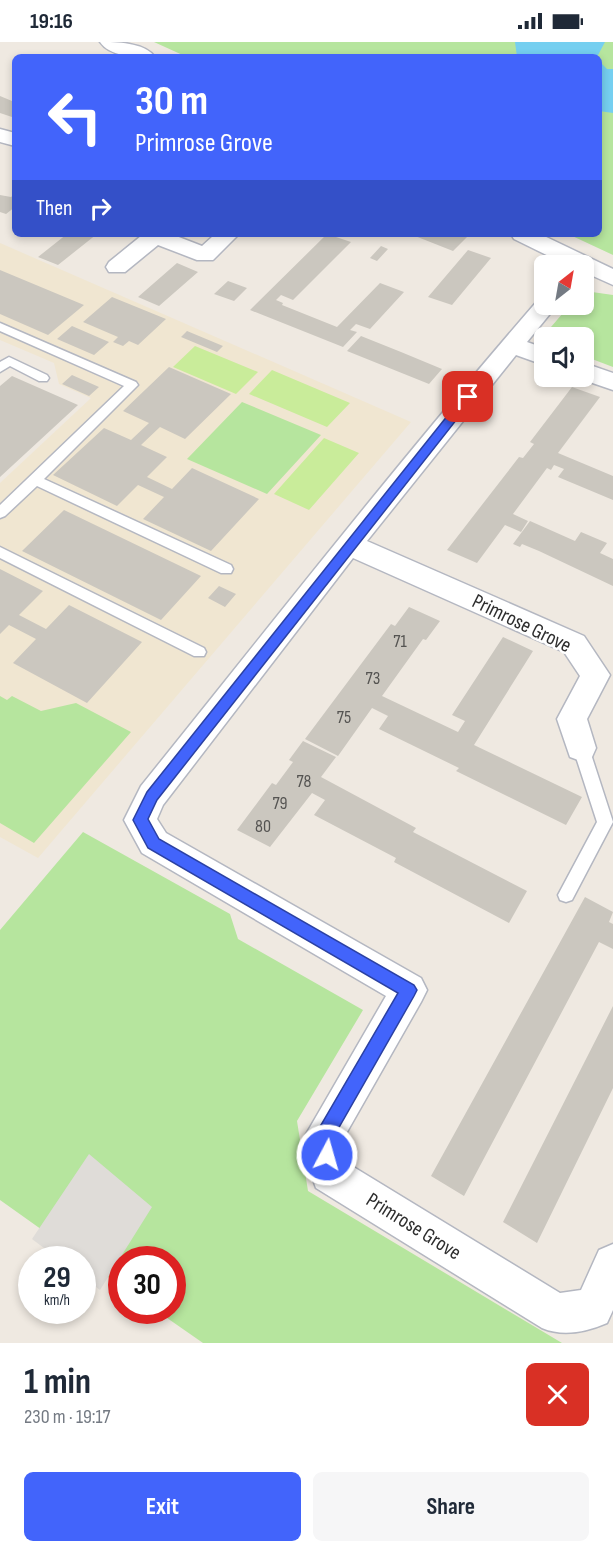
<!DOCTYPE html>
<meta charset="utf-8">
<style>
body{margin:0;font-family:"Sofia Sans Condensed",sans-serif;background:#f6f6f7;color:#1f2937;height:100vh;display:flex;flex-direction:column;font-size:22px;white-space:nowrap}
*{box-sizing:border-box;margin:0}
p{font-size:20px;color:#747a83}
.icon{flex:none;width:33px;height:33px;fill:none;stroke:currentColor;stroke-width:2;stroke-linecap:round;stroke-linejoin:round}
.map{position:relative;height:1301px;overflow:hidden}
.side{display:flex;flex-direction:column;background:#fff;flex:1}
.side>*{flex:none}
.hud{position:absolute;left:12px;top:12px;width:590px;height:183px;border-radius:9px;box-shadow:0 3px 9px #0003;background:#4264fb;color:#fff;overflow:hidden}
.needle{width:39px;rotate:31deg}
.tools{position:absolute;left:534px;top:213px;display:grid;gap:12px}
.tools a{display:grid;place-items:center;width:60px;height:60px;border-radius:9px;background:#fff;box-shadow:0 3px 9px #0003;font-size:30px}
.speed{position:absolute;left:18px;top:1204px;display:flex;gap:12px;font-size:30px;font-weight:700;text-align:center}
.speed>*{display:grid;place-content:center;width:78px;height:78px;border-radius:50%;background:#fff;box-shadow:0 3px 9px #0003;line-height:1}
.speed small{font-size:15px;font-weight:400}
.speed .limit{border:9px solid #d22;background:#fff;color:#111}
.pin{position:absolute;display:grid;place-items:center;width:51px;height:51px;color:#fff;margin:-26px;border-radius:12px;box-shadow:0 3px 9px #0006}
.me{position:absolute;width:66px;margin:-33px;rotate:6deg;stroke-linejoin:round;filter:drop-shadow(0 0 4px #0008)}
.turn{display:flex;align-items:center;gap:21px;height:126px;padding:0 24px;font-size:27px}
.turn .icon{width:78px;height:78px;stroke-width:2.5}
.turn b{display:block;font-size:42px;line-height:51px}
.then{display:flex;align-items:center;height:57px;padding:0 24px;background:#0003;gap:12px;font-size:22px}
.round{display:grid;place-items:center;flex:none;width:63px;height:63px;border-radius:9px;background:#f6f6f7}
.headline{display:flex;align-items:center;justify-content:space-between;height:102px;padding:0 24px}
h1{font-size:36px;font-weight:700;line-height:45px}
.primary-button{display:flex;gap:12px;margin-top:auto;padding:12px 24px}
.primary-button a{flex:1;height:69px;border-radius:9px;background:#4264fb;color:#fff;font-size:24px;font-weight:700;line-height:69px;text-align:center}
.primary-button a+a{background:#f6f6f7;color:#1f2937}
.status{display:flex;justify-content:space-between;align-items:center;height:42px;padding:0 30px;background:#fff;direction:ltr}
.status svg{height:16px;fill:currentColor}
.map>svg:first-child{display:block}
.education{fill:#f0e6d1}
.green{fill:#b6e59e}
.pitch{fill:#c9ec9a}
.plaza{fill:#dfdcd8}
.water{fill:#75cff0}
.building{fill:#cbc7bf}
.lines{fill:none;stroke-linecap:round;stroke-linejoin:round}
.service-casing{stroke:#b4b7c1;stroke-width:3}
.minor-casing{stroke:#b4b7c1;stroke-width:3}
.service{fill:#fff;fill-rule:evenodd}
.minor{fill:#fff;fill-rule:evenodd}
.route{fill:#4264fb;stroke:#2b41a3;stroke-width:1.5}
.labels{text-anchor:middle;stroke-width:5;stroke-linejoin:round;paint-order:stroke}
.number-label{font-size:18px;fill:#555452}
.street-label{font-size:21px;fill:#2e2e2e;stroke:#fff}
</style>
<div class="status"><b>19:16</b><svg viewBox="0 0 49 12"><path d="M0 12V9h3v3zM5 12V6h3v6zM10 12V3h3v9zM15 12V0h3v12zM26 1h20v11H26zM47 4h2v5h-2z"/></svg></div>
<div class="map">
<svg width="613" height="1301" viewBox="0 0 613 1301">
<rect width="100%" height="100%" fill="#efe9e1"/>
<!-- education -->
<path class="education" d="M0 201 411 380 38 816 0 795V441L91 356 59 342 54 321 0 298Z"/>
<!-- green -->
<path class="green" d="M154 0H613V213L568 192H598V15H187Z
M592 250 613 253V325L584 314V296L550 295 545 292 569 264 584 262V255Z
M242 360 321 393 267 452 187 417Z
M0 654 7 658 12 654 41 669 76 661 131 690 34 801 0 781Z
M83 790 230 872 238 897 363 968 297 1079 308 1149 562 1301H203L157 1269H172V1218H122L121 1244 0 1158V888Z"/>
<!-- pitch -->
<path class="pitch" d="M195 304 258 330 236 352 173 325Z
M272 328 350 361 327 385 249 352Z
M324 396 359 411 309 468 274 452Z"/>
<!-- plaza -->
<path class="plaza" d="M89 1112 152 1165 100 1248 83 1235 82 1218H60L32 1197Z"/>
<!-- water -->
<path class="water" d="M515 0H605L597 15H517Z
M599 19 607 27H613V71L599 69Z"/>
<!-- building -->
<path class="building" d="M0 54 12 59 15 57V76L0 71Z
M15 152V165L6 172 0 170V153L11 155Z
M67 192H97L58 223 38 215Z
M327 192 351 200 293 258 281 253 276 258 283 261 282 263 337 285 380 241 404 250 370 287 356 282 350 288 357 290 343 305 250 268Z
M417 192H459L467 195 453 209 415 194Z
M381 204 388 207 377 219 370 216Z
M468 208 491 216 452 263 428 255Z
M177 221 198 230 159 264 138 255Z
M0 228 84 263 48 293 0 272Z
M228 239 247 246 234 259 214 252Z
M112 255 166 277 138 303 129 299 123 304 113 300 118 295 83 280Z
M72 284 109 300 94 313 57 297Z
M187 289 223 304 217 310 181 295Z
M361 294 401 310 442 327 429 342 347 309Z
M169 325 231 352 185 397 160 385 141 403 167 415 147 435 172 447 192 426 259 457 211 509 143 477 164 455 138 443 117 464 53 433 104 386 131 398 149 381 123 369Z
M72 333 99 345 89 354 62 342Z
M12 334 78 363 0 435V344Z
M572 345 600 355 558 411 613 434V458L558 435 564 427 554 423 551 428 547 426 513 472 528 479 521 490 505 483 477 521 447 508 519 415 523 416 534 402 530 400Z
M64 468 201 534 161 578 22 509Z
M530 479 575 499 581 490 607 501 600 511 613 517V544L539 509 522 502 520 505 513 502Z
M0 527 43 549 19 573 46 587 69 563 142 600 87 661 13 621 36 597 9 583 0 592Z
M219 544 236 552 225 565 208 556Z
M409 565 440 579 426 598 423 597 382 654 458 690 465 679 452 673 503 595 533 609 474 703 582 755 566 783 456 729 459 726 379 687 388 674 372 666 338 714 305 697 391 582 395 584Z
M303 699 336 715 321 735 416 786 413 790 527 849 509 881 394 820 396 816 314 773 325 758 312 751 270 805 237 788 272 741 276 743 293 720 289 718Z
M585 855 613 870 609 880 613 882V907L599 900 464 1154 431 1134Z
M613 964V1046L537 1201 503 1180Z"/>
<g class="lines">
<!-- service casing -->
<g class="service-casing">
<path id="service" d="M0 281 136 340 138 343 44 437 231 523 233 527 231 531H221L37 444 5 474 0 476V463L124 344 0 289Z
M9 315 47 333 49 336 47 339H39L10 324 0 330V320Z
M0 505 204 606 206 610 204 614H194L0 516Z
M581 700 586 701 589 706 613 780 572 858 566 860 560 858 558 853 597 780 573 706 576 701Z"/>
</g>
<!-- minor casing -->
<g class="minor-casing">
<path id="minor" d="M100 0C116 0 144 0 155 15 138 15 111 16 100 0Z
M0 87 15 91V104L0 100Z
M140 192H171L202 204 213 194 211 192 237 194 213 218H197L158 203 125 230H109L106 225 109 220 141 194Z
M511 192H540L613 227V243L584 230V224H569L514 197Z
M544 255V262H558L527 300 544 306V323L516 313 367 499 584 594 610 633 587 677 596 706 592 715 581 719 570 715 557 677 580 634 564 610 353 516 163 763 157 777 166 791 421 936 427 948 421 960 343 1097 347 1121 560 1251 581 1248 599 1208 613 1202V1268L607 1281C586 1290 563 1295 542 1286L316 1146 311 1132 305 1094 386 954 142 811 124 778 141 744C272 581 401 416 539 257Z
M584 321 613 331V348L575 335 584 334Z"/>
</g>
<!-- service -->
<use href="#service" class="service"/>
<!-- minor -->
<use href="#minor" class="minor"/>
</g>
<!-- route -->
<path class="route" d="M468 352 473 355 472 358 157 758 148 777 159 797 414 943 417 948 414 954 333 1096 336 1113 333 1119 327 1122 321 1119C317 1110 314 1098 318 1088L398 951 148 806 133 778 147 750 464 353Z"/>
<g class="labels">
<!-- number labels -->
<g class="number-label">
<text x="400" y="605">71</text>
<text x="373" y="642">73</text>
<text x="344" y="681">75</text>
<text x="304" y="745">78</text>
<text x="280" y="767">79</text>
<text x="263" y="790">80</text>
</g>
<!-- street labels -->
<g class="street-label">
<text transform="translate(522 581) rotate(26)" y="7">Primrose Grove</text>
<text transform="translate(414 1184) rotate(32)" y="7">Primrose Grove</text>
</g>
</g>
</svg>
<div class="tools">
<a><svg class="needle" viewBox="-14 -14 28 28"><path d="M0-13l5 13h-10z" fill="#e53935"/><path d="M0 13l5-13h-10z" fill="#747a83"/></svg></a>
<a><svg class="icon" aria-label="sound" viewBox="0 0 24 24"><path d="M4 9h4l5-4v14l-5-4H4zM17 9q2 3 0 6"/></svg></a>
</div>
<div class="speed"><div>29<small>km/h</small></div><div class="limit">30</div></div>
<div class="pin" style="left:468px;top:355px;background:#d93025"><svg class="icon" aria-label="arrive" viewBox="0 0 24 24"><path d="M6 21V4h12l-3 4 3 4H6"/></svg></div>
<svg class="me" style="left:327px;top:1113px" viewBox="-20 -20 40 40"><circle r="17" fill="#4264fb" stroke="#fff" stroke-width="3"/><path d="M0-11L8 9 0 5-8 9z" fill="#fff"/></svg>
<div class="hud">
<div class="turn"><svg class="icon" aria-label="left" viewBox="0 0 24 24"><path d="M17 20v-9H6M10 6l-5 5 5 5"/></svg><div><b>30 m</b>Primrose Grove</div></div>
<div class="then">Then<svg class="icon" aria-label="right" viewBox="0 0 24 24"><path d="M7 20v-9h11M14 6l5 5-5 5"/></svg></div>
</div>
</div>
<section class="side">
<div class="headline"><div><h1>1 min</h1><p>230 m · 19:17</p></div><a class="round" style="background:#d93025;color:#fff"><svg class="icon" aria-label="close" viewBox="0 0 24 24"><path d="M6 6l12 12M18 6L6 18"/></svg></a></div>
<div class="primary-button"><a>Exit</a><a>Share</a></div>
</section>
